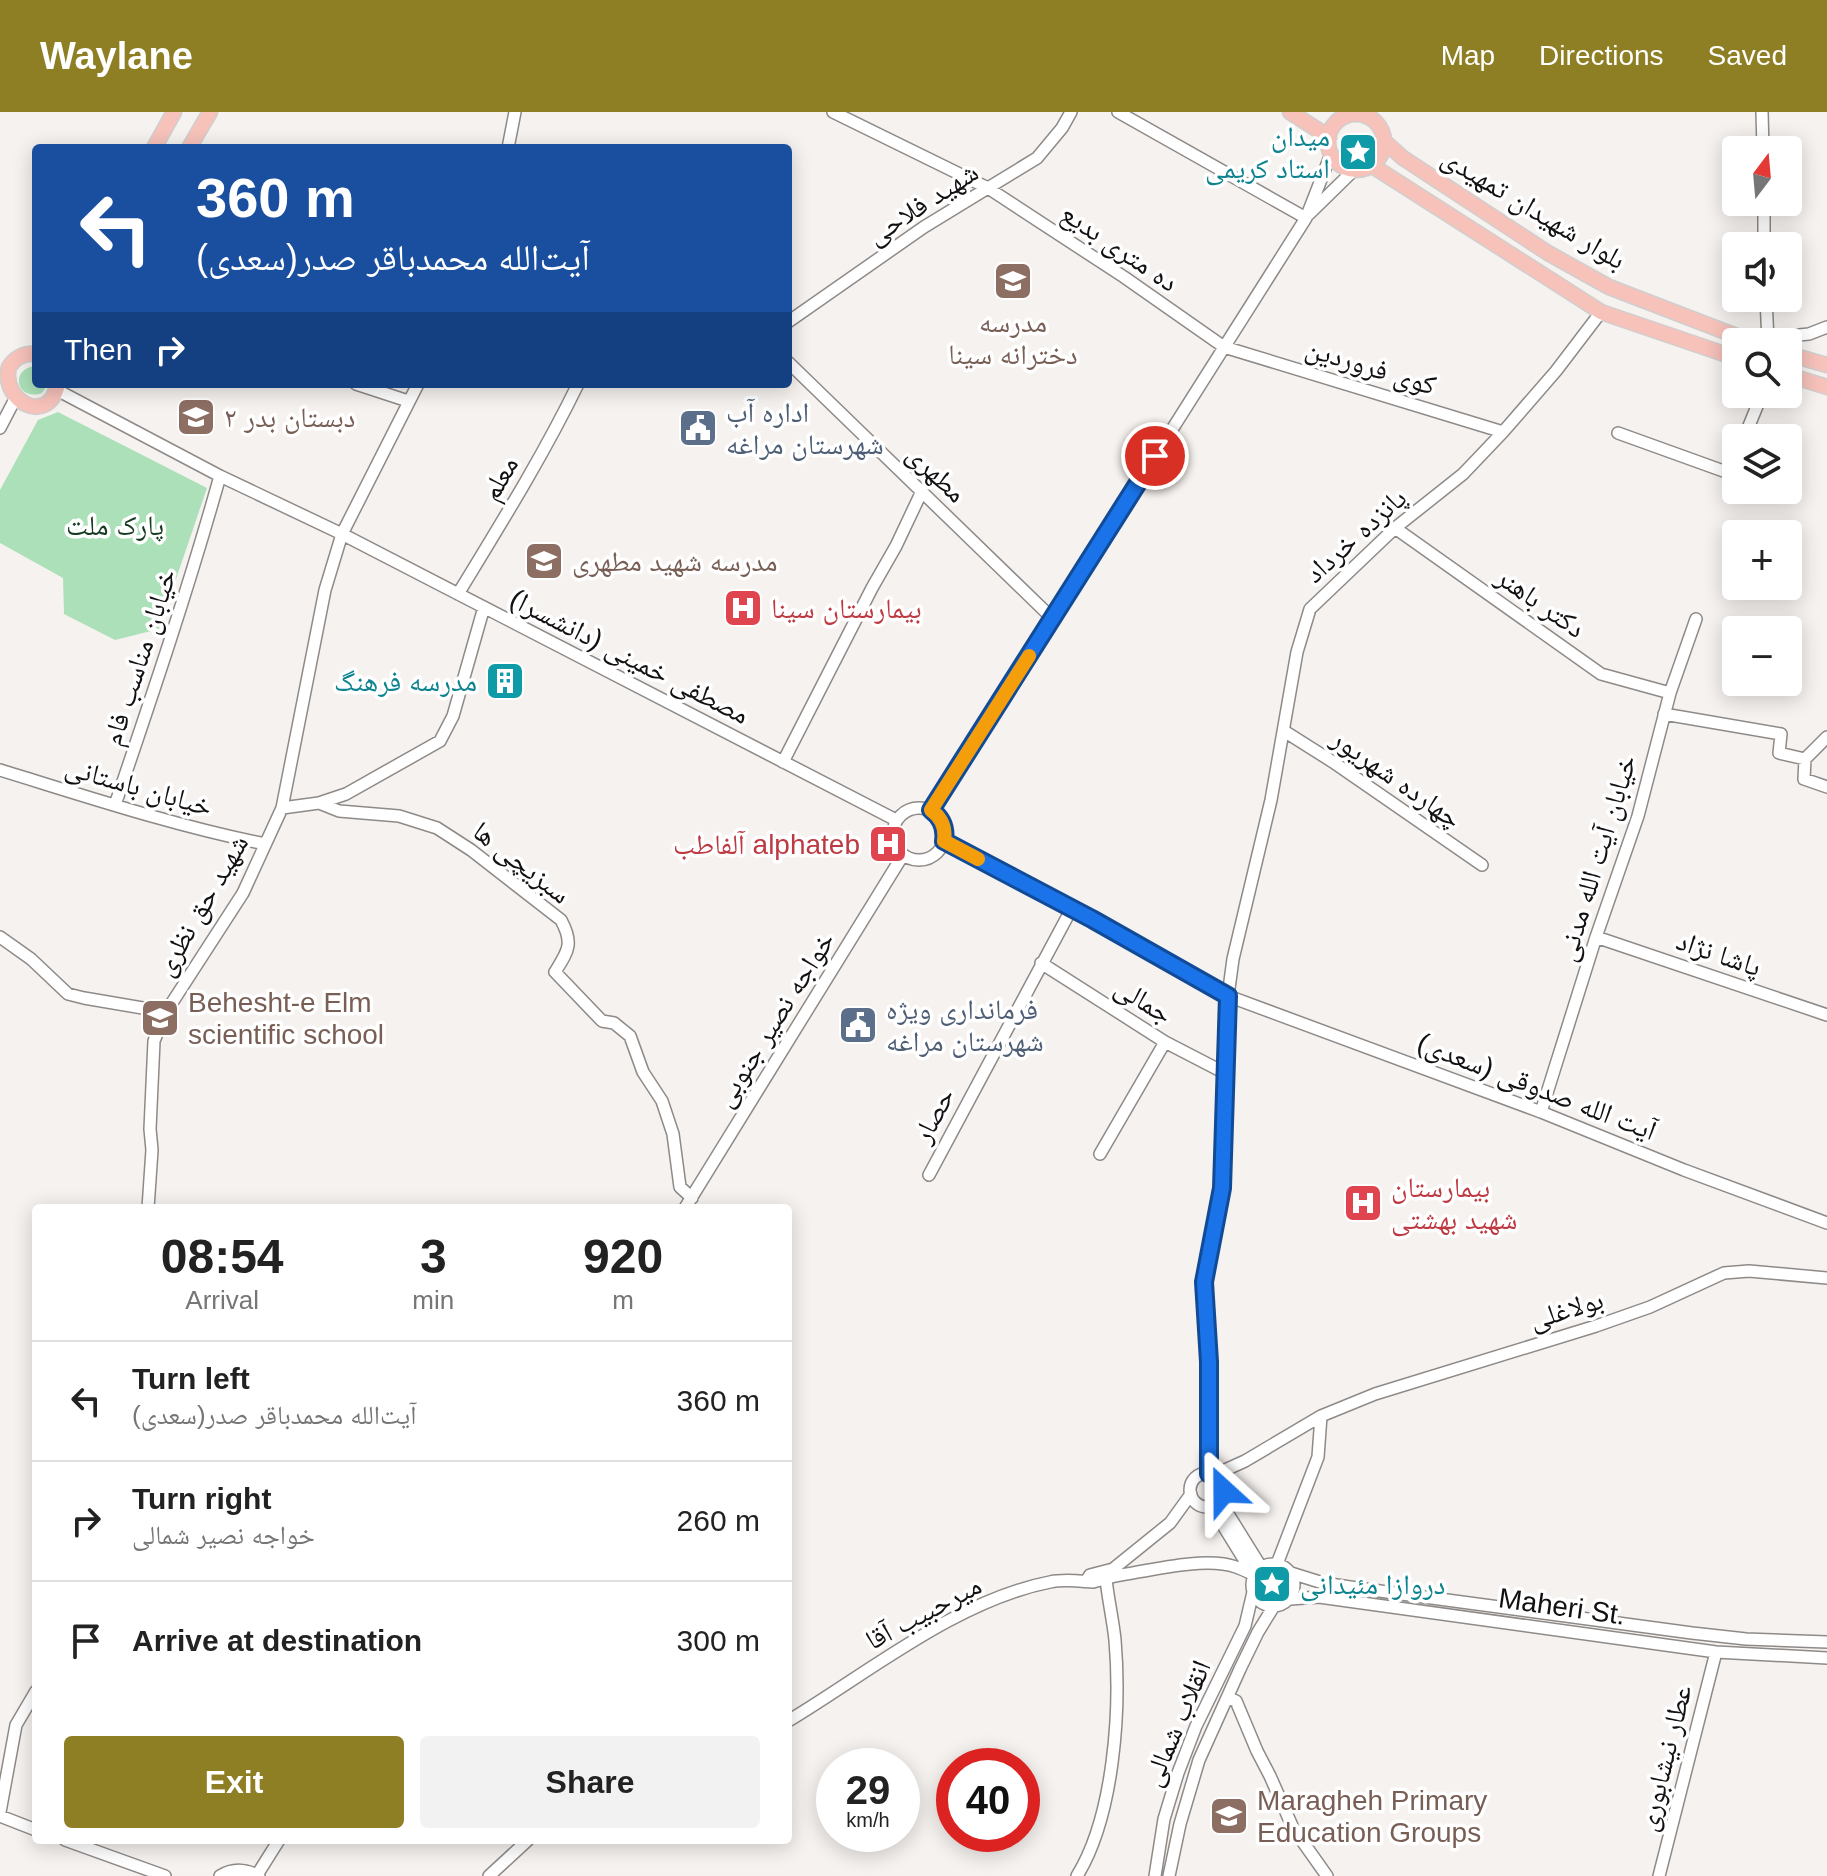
<!DOCTYPE html>
<meta charset="utf-8">
<style>
body{margin:0;font-family:Arial,"Noto Naskh Arabic",sans-serif;background:#f2f2f2;color:#222;height:100vh;display:flex;flex-direction:column;font-size:30px;white-space:nowrap}
*{box-sizing:border-box;margin:0}
p{font-size:26px;color:#767676}
.icon{flex:none;width:44px;height:44px;fill:none;stroke:currentColor;stroke-width:2;stroke-linecap:round;stroke-linejoin:round}
.map{position:relative;flex:1;overflow:hidden}
.details{position:absolute;left:32px;top:1092px;width:760px;height:640px;display:flex;flex-direction:column;background:#fff;border-radius:8px;box-shadow:0 4px 20px #0003}
.details>*{flex:none}
.guide{position:absolute;left:32px;top:32px;width:760px;height:244px;border-radius:8px;box-shadow:0 4px 20px #0003;background:#1a4fa0;color:#fff;overflow:hidden}
.needle{width:52px;rotate:16deg}
.controls{position:absolute;left:1722px;top:24px;display:grid;gap:16px}
.controls a{display:grid;place-items:center;width:80px;height:80px;border-radius:8px;background:#fff;box-shadow:0 4px 20px #0003;font-size:40px}
.speed{position:absolute;left:816px;top:1636px;display:flex;gap:16px;font-size:40px;font-weight:700;text-align:center}
.speed>*{display:grid;place-content:center;width:104px;height:104px;border-radius:50%;background:#fff;box-shadow:0 4px 20px #0003;line-height:1}
.speed small{font-size:20px;font-weight:400}
.speed .limit{border:12px solid #d22;background:#fff;color:#111}
.pin{position:absolute;display:grid;place-items:center;width:68px;height:68px;color:#fff;margin:-34px;border:4px solid #fff;border-radius:50%;box-shadow:0 2px 8px #0007}
.me{position:absolute;width:88px;margin:-44px;rotate:336deg;stroke-linejoin:round;filter:drop-shadow(0 0 6px #0008)}
.turn{display:flex;align-items:center;gap:28px;height:168px;padding:0 32px;font-size:36px}
.turn .icon{width:104px;height:104px;stroke-width:2.5}
.turn b{display:block;font-size:56px;line-height:68px}
.then{display:flex;align-items:center;height:76px;padding:0 32px;background:#0003;gap:16px;font-size:30px}
.eta{display:flex;justify-content:space-evenly;align-items:center;height:136px;text-align:center}
.eta b{font-size:48px;font-weight:800;line-height:56px}
.action{display:flex;gap:16px;margin-top:auto;padding:16px 32px}
.action a{flex:1;height:92px;border-radius:8px;background:#8e7e24;color:#fff;font-size:32px;font-weight:800;line-height:92px;text-align:center}
.action a+a{background:#f2f2f2;color:#222}
ul{padding:0;list-style:none}
li{display:flex;align-items:center;gap:24px;height:120px;padding:0 32px;border-top:2px solid #e0e0e0}
li div{flex:1}
li b{display:block;font-size:30px}
li em{font-style:normal}
header{display:flex;align-items:center;gap:48px;box-sizing:border-box;height:112px;padding:0 40px;background:#8e7e24;color:#fff}
header strong{font-size:38px}
nav{display:flex;gap:44px;margin-inline-start:auto;font-size:28px}
.map>svg:first-child{display:block}
.green{fill:#ace0b8}
.lines{fill:none;stroke-linecap:round;stroke-linejoin:round}
.minor-casing{stroke:#8e8a88;stroke-width:14}
.major-casing{stroke:#d0cfcf;stroke-width:17}
.minor{stroke:#fff;stroke-width:11}
.major{stroke:#f6c2ba;stroke-width:14}
.route-casing{stroke:#114b97;stroke-width:20}
.route{stroke:#1a73e8;stroke-width:14}
.slow{stroke:#f59e0b;stroke-width:14}
.labels{text-anchor:middle;stroke-width:7;stroke-linejoin:round;paint-order:stroke}
.culture-label{font-size:28px;fill:#0d838f;stroke:#fff;text-anchor:end}
.street-label{font-size:28px;fill:#121010;stroke:#fff}
.education-label{font-size:28px;fill:#785e54;stroke:#fff;text-anchor:start}
.service-label{font-size:28px;fill:#4e5e75;stroke:#fff;text-anchor:start}
.park-label{font-size:28px;fill:#173a22;stroke:#fff}
.health-label{font-size:28px;fill:#be3a42;stroke:#fff;text-anchor:start}
</style>
<header>
<strong>Waylane</strong>
<nav><a>Map</a><a>Directions</a><a>Saved</a></nav>
</header>
<div class="map">
<svg width="1827" height="1764" viewBox="0 0 1827 1764">
<rect width="100%" height="100%" fill="#f6f2ef"/>
<!-- green -->
<path class="green" d="M36 254V272H48L42 281C16 290 9 256 36 254Z
M58 300 207 376 159 517 115 528 64 502 63 466 0 431V378L38 308Z"/>
<g class="lines">
<!-- minor casing -->
<g class="minor-casing">
<path id="minor" d="M833 0 988 76 1124 165 1224 235 1503 320
M1118 0 1306 106
M1762 0 1763 38
M508 36 515 0
M1764 90V134
M1309 102 1354 58
M1766 186 1768 230
M788 210 924 115 1037 46 1062 16 1071 0
M1768 226 1809 222 1827 215
M788 250 1053 507
M356 272 408 289
M57 278 220 364 342 422 896 708
M0 316 14 289
M1618 321 1729 361 1736 345
M1744 326 1762 282
M1395 416 1601 562 1670 581
M458 482C500 413 543 344 578 272
M1664 602 1781 622 1779 641 1805 647 1804 667 1827 675
M1284 619 1333 650 1482 753
M1805 647 1827 625
M783 650 872 476 896 434 922 379
M0 658C88 685 175 714 265 732
M319 691 339 699 399 704 437 716 471 738 561 808C574 832 568 839 555 860L602 909 614 911 630 924 643 960 662 989 673 1022 680 1075 692 1086
M115 693C152 584 189 475 220 364
M893 722a26 26 0 1 1 52 0a26 26 0 1 1-52 0Z
M282 696 319 691 346 682 440 629 453 604 484 495
M931 698 1306 106 1331 42
M944 729 1092 807 1228 884 1541 1000 1684 1058 1827 1111
M0 825 31 847 68 882 84 886 166 900
M1596 825 1827 903
M1041 851 1165 930 1225 961
M1541 1000 1596 825 1638 704 1670 581 1696 507
M1100 1042 1165 930
M929 1063 1072 796
M148 1096 152 1038 150 1017 154 929 166 900 243 781 282 696 325 478 342 422 418 272
M685 1096 903 743
M1190 1378a17 17 0 1 1 34 0a17 17 0 1 1-34 0Z
M1209 1362V1250L1204 1170 1222 1076 1228 884 1233 847 1271 688 1297 540 1310 497 1395 416 1463 362 1503 320 1556 259 1601 200
M1214 1363 1245 1349 1321 1304 1375 1282 1596 1214 1650 1195 1724 1161 1749 1159 1827 1166
M1220 1389 1261 1455
M1211 1394 1253 1462
M1252 1473a21 21 0 1 1 42 0a21 21 0 1 1-42 0Z
M1277 1452 1318 1345 1321 1304
M1113 1457 1170 1411 1191 1382
M1113 1457 1117 1460 1115 1464 1093 1470 1088 1466 1090 1463Z
M1291 1461 1323 1471 1350 1475 1692 1521 1746 1527 1827 1530
M1115 1464C1148 1459 1205 1444 1236 1455 1242 1457 1248 1460 1254 1463
M1290 1487 1319 1485 1716 1540 1827 1546
M1228 1586 1236 1589 1257 1639 1270 1664 1293 1716 1327 1764
M788 1609C868 1561 957 1488 1050 1470 1064 1467 1078 1469 1093 1470
M0 1700 16 1613 36 1579
M0 1704 36 1718
M65 1728 165 1764
M257 1763 279 1728
M220 1764C233 1756 246 1757 259 1764
M489 1764 528 1728
M1077 1764C1114 1704 1121 1598 1115 1528 1113 1508 1108 1487 1106 1467
M1155 1764 1164 1707 1178 1661 1196 1614 1245 1514 1253 1480
M1169 1764 1180 1712 1199 1648 1240 1557 1258 1520 1274 1494
M1659 1764 1716 1540"/>
</g>
<!-- major casing -->
<g class="major-casing">
<path id="major" d="M1290 0 1329 25
M1328 30a28 28 0 1 1 56 0a28 28 0 1 1-56 0Z
M1384 29 1403 46 1548 141 1609 175 1752 230
M154 36 174 0
M189 36 210 0
M1371 53 1601 200 1736 246
M36 242C25 241 15 245 9 255 0 288 48 316 58 272
M1788 242 1827 253
M1788 263 1827 275"/>
</g>
<!-- minor -->
<use href="#minor" class="minor"/>
<!-- major -->
<use href="#major" class="major"/>
</g>
<g class="lines">
<!-- route casing -->
<g class="route-casing">
<path id="route" d="M1155 344 931 698C942 706 946 716 944 729L1092 807 1228 884 1222 1076 1204 1170 1209 1250V1362C1219 1364 1223 1370 1224 1379"/>
</g>
<!-- route -->
<use href="#route" class="route"/>
<!-- slow -->
<path class="slow" d="M978 747 944 729C946 716 942 706 931 698L1029 544"/>
</g>
<!-- icons -->
<defs>
<g id="sight-square" transform="scale(2)"><rect x="-9" y="-9" width="18" height="18" rx="4" fill="#0f9aa8" stroke="#fff"/><path d="M0-6L1.8-2.2L6-1.7L2.9 1.2L3.7 5.4L0 3.3L-3.7 5.4L-2.9 1.2L-6-1.7L-1.8-2.2Z" fill="#fff"/></g>
<g id="school-square" transform="scale(2)"><rect x="-9" y="-9" width="18" height="18" rx="4" fill="#8d6e63" stroke="#fff"/><path d="M0-5L7-2L0 1L-7-2ZM-4 1L0 2.5L4 1V4Q0 6-4 4Z" fill="#fff"/></g>
<g id="civic-square" transform="scale(2)"><rect x="-9" y="-9" width="18" height="18" rx="4" fill="#5c6f8a" stroke="#fff"/><path d="M-.6-6.5H3V-4.5H.6V-3L4-1V1h2V6H-6V1h2V-1L-.6-3ZM-1.2 2.5V6h2.4V2.5Z" fill="#fff"/></g>
<g id="hospital-square" transform="scale(2)"><rect x="-9" y="-9" width="18" height="18" rx="4" fill="#e0444e" stroke="#fff"/><path d="M-5-5h3v3.5h4V-5h3V5h-3V1.5h-4V5h-3Z" fill="#fff"/></g>
<g id="building-square" transform="scale(2)"><rect x="-9" y="-9" width="18" height="18" rx="4" fill="#0f9aa8" stroke="#fff"/><path d="M-4-6H4V6H1V3H-1V6H-4ZM-2.5-4.3h1.7v1.8h-1.7ZM.8-4.3h1.7v1.8H.8ZM-2.5-1h1.7V.8h-1.7ZM.8-1h1.7V.8H.8Z" fill="#fff"/></g>
</defs>
<g fill-rule="evenodd">
<use href="#sight-square" x="1358" y="40"/>
<use href="#school-square" x="1013" y="169"/>
<use href="#school-square" x="196" y="305"/>
<use href="#civic-square" x="698" y="316"/>
<use href="#school-square" x="544" y="449"/>
<use href="#hospital-square" x="743" y="496"/>
<use href="#building-square" x="505" y="569"/>
<use href="#hospital-square" x="888" y="732"/>
<use href="#school-square" x="160" y="906"/>
<use href="#civic-square" x="858" y="913"/>
<use href="#hospital-square" x="1363" y="1091"/>
<use href="#sight-square" x="1272" y="1472"/>
<use href="#school-square" x="1229" y="1704"/>
</g>
<g class="labels">
<!-- culture labels -->
<g class="culture-label">
<text x="1330" y="34">میدان<tspan x="1330" dy="32">استاد کریمی</tspan></text>
<text x="477" y="579">مدرسه فرهنگ</text>
<text x="1300" y="1482" text-anchor="start">دروازا مئیدانی</text>
</g>
<!-- street labels -->
<g class="street-label">
<text transform="translate(922 91) rotate(-33)" y="10">شهید فلاحی</text>
<text transform="translate(1534 96) rotate(31)" y="10">بلوار شهیدان تمهیدی</text>
<text transform="translate(1120 135) rotate(34)" y="10">ده متری بدیع</text>
<text transform="translate(1371 254) rotate(17)" y="10">کوی فروردین</text>
<text transform="translate(937 361) rotate(44)" y="10">مطهری</text>
<text transform="translate(499 366) rotate(-60)" y="10">معلم</text>
<text transform="translate(1355 423) rotate(-42)" y="10">پانزده خرداد</text>
<text transform="translate(1541 490) rotate(35)" y="10">دکتر باهنر</text>
<text transform="translate(630 544) rotate(27)" y="10">مصطفی خمینی (دانشسرا)</text>
<text transform="translate(139 545) rotate(-72)" y="10">خیابان مناسب فام</text>
<text transform="translate(1397 666) rotate(35)" y="10">چهارده شهریور</text>
<text transform="translate(139 674) rotate(16)" y="10">خیابان باستانی</text>
<text transform="translate(1596 746) rotate(-73)" y="10">خیابان آیت الله مدنی</text>
<text transform="translate(522 750) rotate(38)" y="10">سبزیچی ها</text>
<text transform="translate(201 793) rotate(-60)" y="10">شهید حق نظری</text>
<text transform="translate(1719 841) rotate(19)" y="10">پاشا نژاد</text>
<text transform="translate(1144 888) rotate(32)" y="10">جمالی</text>
<text transform="translate(774 907) rotate(-58)" y="10">خواجه نصیر جنوبی</text>
<text transform="translate(1537 974) rotate(21)" y="10">آیت الله صدوقی (سعدی)</text>
<text transform="translate(933 1003) rotate(-62)" y="10">حصار</text>
<text transform="translate(1566 1197) rotate(-17)" y="10">بولاغلی</text>
<text transform="translate(1562 1494) rotate(8)" y="10">Maheri St.</text>
<text transform="translate(923 1500) rotate(-28)" y="10">میرحبیب آقا</text>
<text transform="translate(1176 1611) rotate(-67)" y="10">انقلاب شمالی</text>
<text transform="translate(1664 1646) rotate(-76)" y="10">عطار نیشابوری</text>
</g>
<!-- education labels -->
<g class="education-label">
<text x="1013" y="220" text-anchor="middle">مدرسه<tspan x="1013" dy="32">دخترانه سینا</tspan></text>
<text x="224" y="315">دبستان بدر ۲</text>
<text x="572" y="459">مدرسه شهید مطهری</text>
<text x="188" y="900">Behesht-e Elm<tspan x="188" dy="32">scientific school</tspan></text>
<text x="1257" y="1698">Maragheh Primary<tspan x="1257" dy="32">Education Groups</tspan></text>
</g>
<!-- service labels -->
<g class="service-label">
<text x="726" y="310">اداره آب<tspan x="726" dy="32">شهرستان مراغه</tspan></text>
<text x="886" y="907">فرمانداری ویژه<tspan x="886" dy="32">شهرستان مراغه</tspan></text>
</g>
<!-- park labels -->
<g class="park-label">
<text x="115" y="423">پارک ملت</text>
</g>
<!-- health labels -->
<g class="health-label">
<text x="771" y="506">بیمارستان سینا</text>
<text x="860" y="742" text-anchor="end">آلفاطب alphateb</text>
<text x="1391" y="1085">بیمارستان<tspan x="1391" dy="32">شهید بهشتی</tspan></text>
</g>
</g>
</svg>
<div class="controls">
<a><svg class="needle" viewBox="-14 -14 28 28"><path d="M0-13l5 13h-10z" fill="#e53935"/><path d="M0 13l5-13h-10z" fill="#767676"/></svg></a>
<a><svg class="icon" aria-label="sound" viewBox="0 0 24 24"><path d="M4 9h4l5-4v14l-5-4H4zM17 9q2 3 0 6"/></svg></a>
<a><svg class="icon" aria-label="search" viewBox="0 0 24 24"><circle cx="10" cy="10" r="6"/><path d="M15 15l6 6"/></svg></a>
<a><svg class="icon" aria-label="layers" viewBox="0 0 24 24"><path d="M12 4l9 5-9 5-9-5zM3 14l9 5 9-5"/></svg></a>
<a>+</a>
<a>−</a>
</div>
<div class="speed"><div>29<small>km/h</small></div><div class="limit">40</div></div>
<div class="pin" style="left:1155px;top:344px;background:#d93025"><svg class="icon" aria-label="arrive" viewBox="0 0 24 24"><path d="M6 21V4h12l-3 4 3 4H6"/></svg></div>
<svg class="me" style="left:1224px;top:1379px" viewBox="-20 -20 40 40"><path d="M0-17L14 15 0 8-14 15z" fill="#1a73e8" stroke="#fff" stroke-width="4"/></svg>
<div class="guide">
<div class="turn"><svg class="icon" aria-label="left" viewBox="0 0 24 24"><path d="M17 20v-9H6M10 6l-5 5 5 5"/></svg><div><b>360 m</b>آیت‌الله محمدباقر صدر(سعدی)</div></div>
<div class="then">Then<svg class="icon" aria-label="right" viewBox="0 0 24 24"><path d="M7 20v-9h11M14 6l5 5-5 5"/></svg></div>
</div>
<section class="details">
<div class="eta">
<div><b>08:54</b><p>Arrival</p></div>
<div><b>3</b><p>min</p></div>
<div><b>920</b><p>m</p></div>
</div>
<ul>
<li><svg class="icon" aria-label="left" viewBox="0 0 24 24"><path d="M17 20v-9H6M10 6l-5 5 5 5"/></svg><div><b>Turn left</b><p>آیت‌الله محمدباقر صدر(سعدی)</p></div><em>360 m</em></li>
<li><svg class="icon" aria-label="right" viewBox="0 0 24 24"><path d="M7 20v-9h11M14 6l5 5-5 5"/></svg><div><b>Turn right</b><p>خواجه نصیر شمالی</p></div><em>260 m</em></li>
<li><svg class="icon" aria-label="arrive" viewBox="0 0 24 24"><path d="M6 21V4h12l-3 4 3 4H6"/></svg><div><b>Arrive at destination</b></div><em>300 m</em></li>
</ul>
<div class="action"><a>Exit</a><a>Share</a></div>
</section>
</div>
